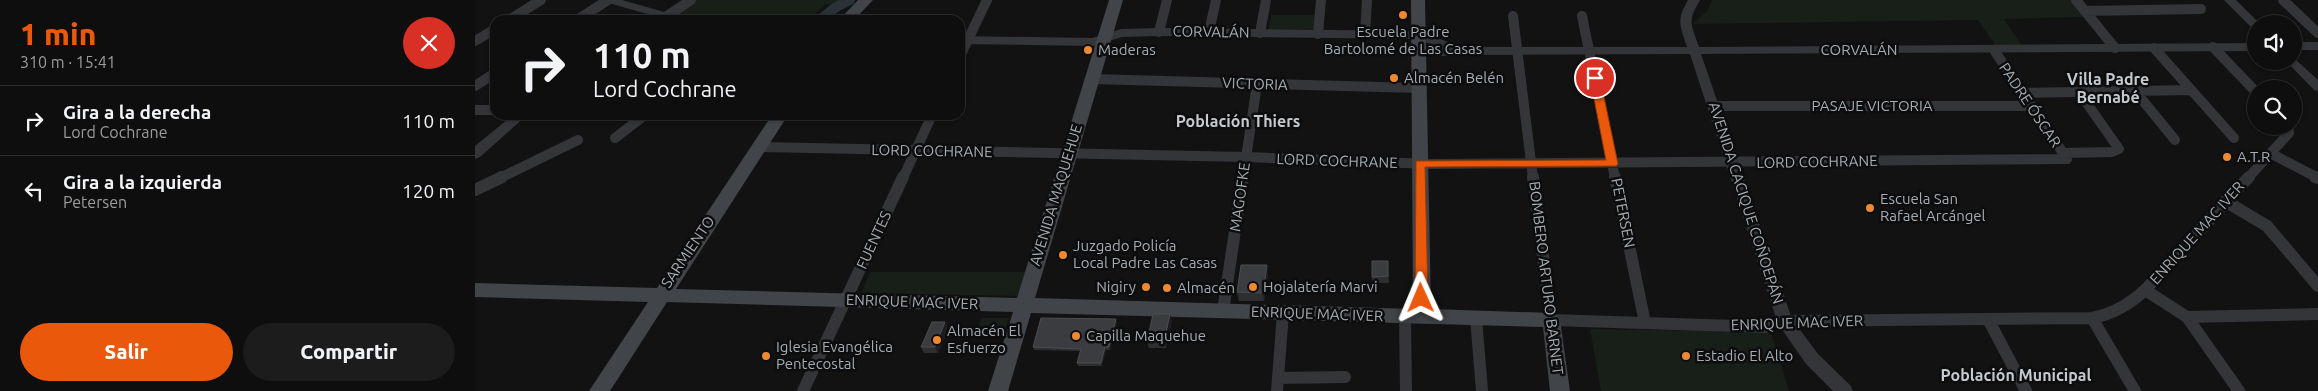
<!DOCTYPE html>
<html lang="es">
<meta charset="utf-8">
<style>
body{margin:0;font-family:Ubuntu,sans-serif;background:#1c1c1c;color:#f1f3f6;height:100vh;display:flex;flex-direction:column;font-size:19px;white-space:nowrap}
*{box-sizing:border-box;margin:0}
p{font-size:16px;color:#9b9c9e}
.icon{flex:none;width:28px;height:28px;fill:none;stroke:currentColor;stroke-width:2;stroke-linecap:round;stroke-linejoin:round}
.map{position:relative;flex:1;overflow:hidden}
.side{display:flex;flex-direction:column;background:#0e0e0e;width:475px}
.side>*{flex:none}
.banner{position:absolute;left:15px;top:15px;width:475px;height:105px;border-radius:15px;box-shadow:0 1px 4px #0004,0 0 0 1px #2e2e2e;background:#0e0e0e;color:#f1f3f6;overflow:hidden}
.fabs{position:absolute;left:1772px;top:15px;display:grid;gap:10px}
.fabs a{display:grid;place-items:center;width:55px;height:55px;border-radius:50%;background:#0e0e0e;box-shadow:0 1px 4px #0004,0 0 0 1px #2e2e2e;font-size:25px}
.pin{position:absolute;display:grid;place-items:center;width:42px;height:42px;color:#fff;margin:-21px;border:2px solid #fff;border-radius:50%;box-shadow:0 1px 5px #0007}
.me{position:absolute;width:55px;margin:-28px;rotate:359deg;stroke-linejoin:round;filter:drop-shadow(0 0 4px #0008)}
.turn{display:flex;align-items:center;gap:18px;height:105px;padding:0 20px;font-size:22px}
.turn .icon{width:65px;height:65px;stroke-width:2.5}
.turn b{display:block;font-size:35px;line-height:42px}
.round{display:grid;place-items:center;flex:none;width:52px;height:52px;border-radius:26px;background:#1c1c1c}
.overview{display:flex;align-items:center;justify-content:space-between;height:85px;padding:0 20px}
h1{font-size:30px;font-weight:800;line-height:38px;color:#ea580c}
.cta{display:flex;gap:10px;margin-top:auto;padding:10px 20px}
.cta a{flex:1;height:58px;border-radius:30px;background:#ea580c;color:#fff;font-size:20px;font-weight:800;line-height:58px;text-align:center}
.cta a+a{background:#1c1c1c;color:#f1f3f6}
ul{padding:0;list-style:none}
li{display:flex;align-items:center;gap:15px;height:70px;padding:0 20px;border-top:1px solid #2e2e2e}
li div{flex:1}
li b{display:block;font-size:19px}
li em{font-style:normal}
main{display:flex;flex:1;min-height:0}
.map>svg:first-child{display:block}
.green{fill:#181e18}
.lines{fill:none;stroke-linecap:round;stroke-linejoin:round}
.canal{stroke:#293337;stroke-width:10}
.minor-far1{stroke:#333538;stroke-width:10}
.minor{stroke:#333538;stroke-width:12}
.tertiary{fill:#333538;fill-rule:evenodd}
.secondary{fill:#414448;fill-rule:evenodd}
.wall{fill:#2e2e31}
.shaded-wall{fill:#1d1d1f}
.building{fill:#3b3c3f;stroke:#4b4e51}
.route{fill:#ea580c;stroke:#983908}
.poi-dot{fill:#ed8930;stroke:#0d0d0e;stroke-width:2}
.labels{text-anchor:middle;stroke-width:5;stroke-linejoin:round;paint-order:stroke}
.street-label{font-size:15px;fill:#a4acb4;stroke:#0d0d0e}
.poi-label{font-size:15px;fill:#a4acb4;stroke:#0d0d0e;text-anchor:start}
.neighbourhood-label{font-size:16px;font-weight:bold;fill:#c4cad0;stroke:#0d0d0e}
</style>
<main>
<section class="side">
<div class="overview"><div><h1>1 min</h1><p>310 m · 15:41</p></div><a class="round" style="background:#d93025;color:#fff"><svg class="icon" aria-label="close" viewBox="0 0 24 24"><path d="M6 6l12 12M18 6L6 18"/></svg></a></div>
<ul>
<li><svg class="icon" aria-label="right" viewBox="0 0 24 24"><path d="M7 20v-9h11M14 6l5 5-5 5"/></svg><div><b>Gira a la derecha</b><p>Lord Cochrane</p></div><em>110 m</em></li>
<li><svg class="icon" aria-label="left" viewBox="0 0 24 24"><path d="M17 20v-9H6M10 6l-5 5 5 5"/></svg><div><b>Gira a la izquierda</b><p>Petersen</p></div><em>120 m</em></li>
</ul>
<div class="cta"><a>Salir</a><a>Compartir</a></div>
</section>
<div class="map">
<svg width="1843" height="391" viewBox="0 0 1843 391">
<rect width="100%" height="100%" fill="#121213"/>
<!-- green -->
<path class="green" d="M221 0H378L370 6 351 4 333 20H231L203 13Z
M1237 0H1596L1610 17 1529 19 1548 47 1521 46 1503 20 1218 24 1232 11Z
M796 15H842L841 29H794Z
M395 272H552L542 296 386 293Z
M506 318H534L528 334H501Z
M1115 329 1296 332 1314 391H1126Z"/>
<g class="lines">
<!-- canal -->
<path class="canal" d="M345 20 361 7 375 0"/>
<!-- minor-far1 -->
<path class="minor-far1" d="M1601 0 1640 48
M1808 0 1843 33
M1610 11 1726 9
M192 16 216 0
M1038 16 1058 178
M1107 16 1140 178
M34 20 66 0
M102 20 133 0
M684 32 692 0
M734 32 741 0
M785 33 791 0
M843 34 846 0
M890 34 892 0
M0 41 20 29
M1738 47 1781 92
M1679 48 1759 138
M1519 50 1592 159
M943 51H986
M485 56 512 0
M617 79 944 88
M0 86 20 73
M1660 91 1700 140
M1548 93 1716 90
M1239 106H1556
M0 110H20
M140 138 170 115
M283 147 771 157 956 164 1592 159
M1587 153 1637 152 1644 149 1604 92
M1795 153 1843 178
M25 178 103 140
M428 178 457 115
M768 178 782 84
M1773 178 1814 133 1813 126"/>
<!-- minor -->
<path class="minor" d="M1058 177 1076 320
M1140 177 1170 323
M1840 177 1843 178
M0 190 27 177
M1750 201 1792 226 1843 286
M1670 290 1712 317 1764 391
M748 311 768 177
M930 317 931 391
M1712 317 1843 314
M1001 318 1007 391
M1617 318 1660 391
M1513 319 1551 391
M1310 321 1617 318C1638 314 1654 305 1670 290L1774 177
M803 378 870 377
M328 391 428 177
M802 391 808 313"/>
<!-- tertiary -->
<path class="tertiary" d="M128 0H147L210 18 212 20H193L130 2Z
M1213 0H1225C1212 22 1216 24 1224 47L1781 43V51L1226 54 1317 319 1343 354 1376 386 1378 391H1358L1331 364 1306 328 1292 333 1076 326 1071 324 1068 320 1071 316 1076 314 1292 321 1301 318 1215 54 986 55 942 39 684 36 647 37 618 46 485 44V36L617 38 646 29 684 28 943 31 987 47H1212C1205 25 1201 21 1213 0Z
M1749 0H1761L1785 24H1781V29L1777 28Z
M1819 42H1843V50H1819Z
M1819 58 1843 80V91L1839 90 1811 61H1819Z
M38 115H52L5 157 0 159V146Z"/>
<!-- secondary -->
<path class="secondary" d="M383 0H398L379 20H364Z
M634 0H648L560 298 938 309 936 0H950L956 309 1076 313 1082 315 1085 320 1095 391H1075L1068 327 556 313 533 391H513L538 312 192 302 135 391H114L173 302 0 297V283L182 288 297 115H313L201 289 542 298Z"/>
</g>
<!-- wall -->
<path class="wall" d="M897 261H913L914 283H897Z
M793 274 789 301H764L762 292Z
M697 320 691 348H674L672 342Z
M642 322 635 350H631L627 366H603L602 363 605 351 559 350 558 347Z
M474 328 463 353H449L446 347Z"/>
<!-- shaded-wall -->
<path class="shaded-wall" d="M792 265 793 274 789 301 788 293Z
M695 314 697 320 691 348 689 342Z
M641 319 642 322 635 350 634 347Z
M470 322 474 328 463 353 460 347Z
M630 347 631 350 627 366 626 363Z"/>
<!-- building -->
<path class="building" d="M897 261H913V276L897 277Z
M766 265H792L788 293 762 292Z
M678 314H695L689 342H672Z
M566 318 641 319 634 347H630L626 363H602L606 349 558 347Z
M457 322H470L460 347H446Z"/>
<!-- route -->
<path class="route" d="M1120 75 1125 78 1143 164 1141 166 950 167 953 298 946 303 942 301 940 298 941 161 1131 160 1115 78Z"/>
<!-- markers -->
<g class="poi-dot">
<circle cx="928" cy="15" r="5"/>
<circle cx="613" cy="50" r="5"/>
<circle cx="919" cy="78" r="5"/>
<circle cx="1752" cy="157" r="5"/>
<circle cx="1395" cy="208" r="5"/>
<circle cx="588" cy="255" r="5"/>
<circle cx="671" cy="287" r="5"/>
<circle cx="778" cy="287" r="5"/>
<circle cx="692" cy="288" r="5"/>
<circle cx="601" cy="336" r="5"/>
<circle cx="462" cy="340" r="5"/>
<circle cx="291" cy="356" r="5"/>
<circle cx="1211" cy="356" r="5"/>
</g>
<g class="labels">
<!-- street labels -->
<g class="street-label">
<text transform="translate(736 32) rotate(1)" y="5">CORVALÁN</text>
<text x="1384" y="55">CORVALÁN</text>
<text transform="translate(780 84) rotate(2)" y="5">VICTORIA</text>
<text transform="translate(1555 105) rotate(56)" y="5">PADRE ÓSCAR</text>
<text x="1397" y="111">PASAJE VICTORIA</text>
<text transform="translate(457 151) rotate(1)" y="5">LORD COCHRANE</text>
<text transform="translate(862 161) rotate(2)" y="5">LORD COCHRANE</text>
<text transform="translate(1342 162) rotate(-1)" y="5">LORD COCHRANE</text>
<text transform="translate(581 195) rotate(-73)" y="5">AVENIDA MAQUEHUE</text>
<text transform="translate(765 197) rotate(-82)" y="5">MAGOFKE</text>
<text transform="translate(1271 203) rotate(72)" y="5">AVENIDA CACIQUE COÑOEPÁN</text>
<text transform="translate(1148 213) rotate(79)" y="5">PETERSEN</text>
<text transform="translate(1722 233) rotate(-48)" y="5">ENRIQUE MAC IVER</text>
<text transform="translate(399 240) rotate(-65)" y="5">FUENTES</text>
<text transform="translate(213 252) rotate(-56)" y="5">SARMIENTO</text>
<text transform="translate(1071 278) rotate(83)" y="5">BOMBERO ARTURO BARNET</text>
<text transform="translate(437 302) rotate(2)" y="5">ENRIQUE MAC IVER</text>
<text transform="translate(842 314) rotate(2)" y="5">ENRIQUE MAC IVER</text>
<text transform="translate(1322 323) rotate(-2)" y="5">ENRIQUE MAC IVER</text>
</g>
<!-- poi labels -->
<g class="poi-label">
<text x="928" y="37" text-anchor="middle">Escuela Padre<tspan x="928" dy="17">Bartolomé de Las Casas</tspan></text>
<text x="623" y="55">Maderas</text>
<text x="929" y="83">Almacén Belén</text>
<text x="1762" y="162">A.T.R</text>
<text x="1405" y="204">Escuela San<tspan x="1405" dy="17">Rafael Arcángel</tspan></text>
<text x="598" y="251">Juzgado Policía<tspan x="598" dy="17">Local Padre Las Casas</tspan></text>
<text x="661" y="292" text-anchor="end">Nigiry</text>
<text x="788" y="292">Hojalatería Marvi</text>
<text x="702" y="293">Almacén</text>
<text x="472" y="336">Almacén El<tspan x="472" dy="17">Esfuerzo</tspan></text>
<text x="611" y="341">Capilla Maquehue</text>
<text x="301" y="352">Iglesia Evangélica<tspan x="301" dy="17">Pentecostal</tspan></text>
<text x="1221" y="361">Estadio El Alto</text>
</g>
<!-- neighbourhood labels -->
<g class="neighbourhood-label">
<text x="1633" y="85">Villa Padre<tspan x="1633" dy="18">Bernabé</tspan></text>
<text x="763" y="127">Población Thiers</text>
<text x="1541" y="381">Población Municipal</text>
</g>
</g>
</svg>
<div class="fabs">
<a><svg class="icon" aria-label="sound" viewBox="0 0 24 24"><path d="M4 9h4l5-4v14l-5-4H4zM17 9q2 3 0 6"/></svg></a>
<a><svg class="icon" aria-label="search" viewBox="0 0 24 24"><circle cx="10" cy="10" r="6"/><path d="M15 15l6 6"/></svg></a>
</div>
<div class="pin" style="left:1120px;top:78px;background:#d93025"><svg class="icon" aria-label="arrive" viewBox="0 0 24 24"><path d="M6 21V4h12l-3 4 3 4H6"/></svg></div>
<svg class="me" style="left:946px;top:298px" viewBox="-20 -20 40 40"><path d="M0-17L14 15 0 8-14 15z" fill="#ea580c" stroke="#fff" stroke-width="4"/></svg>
<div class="banner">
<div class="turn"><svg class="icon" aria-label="right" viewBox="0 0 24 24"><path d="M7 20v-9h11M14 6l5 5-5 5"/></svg><div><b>110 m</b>Lord Cochrane</div></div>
</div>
</div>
</main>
